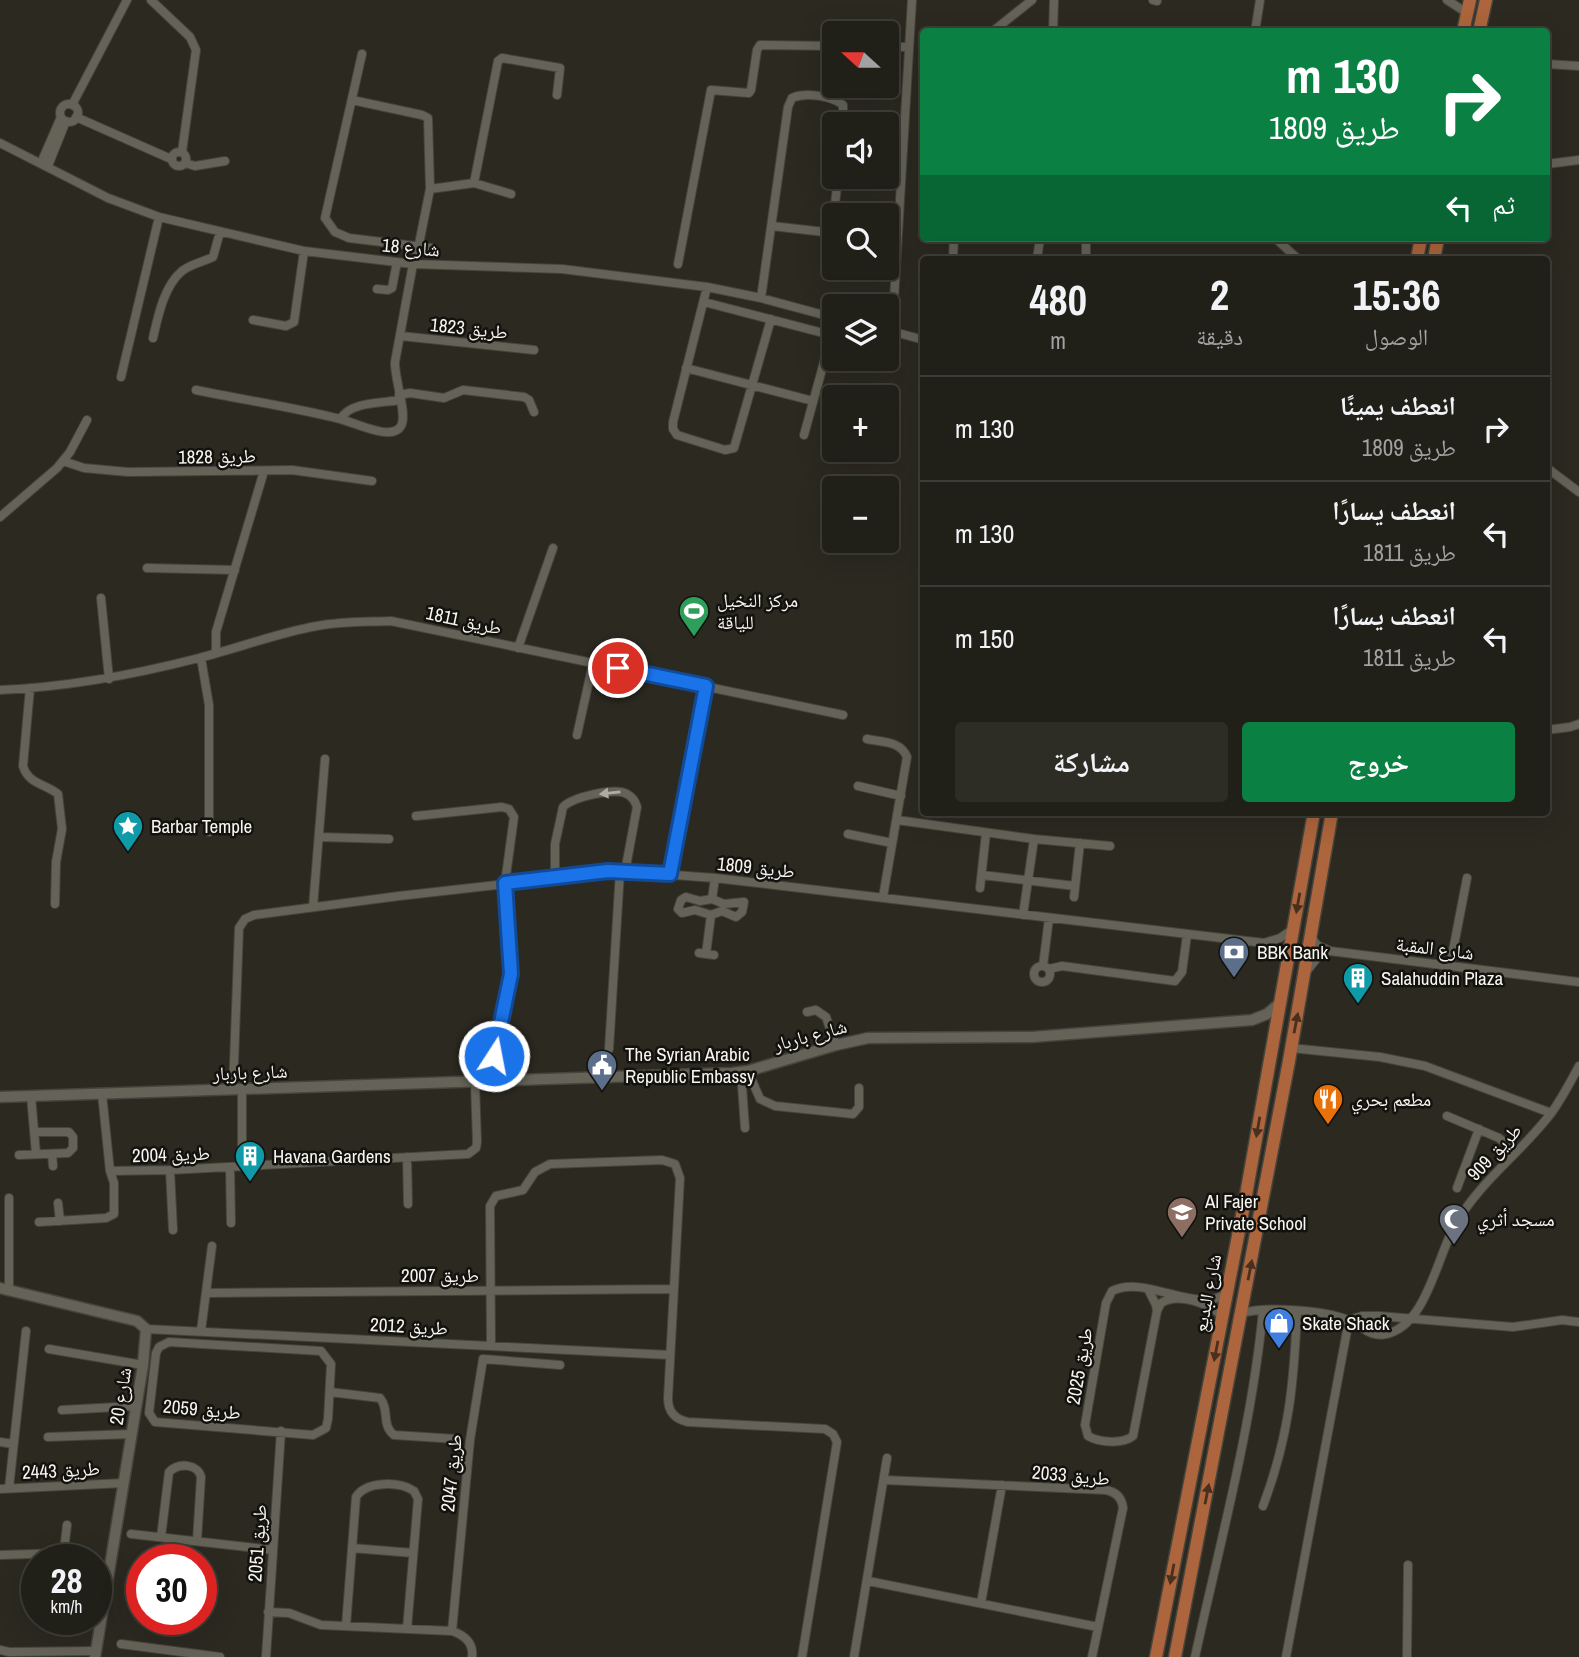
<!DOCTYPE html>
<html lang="ar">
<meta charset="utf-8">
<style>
body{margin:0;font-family:"Archivo Narrow","Noto Naskh Arabic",sans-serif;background:#2d2c25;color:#f1f3f6;direction:rtl;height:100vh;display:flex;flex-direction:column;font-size:26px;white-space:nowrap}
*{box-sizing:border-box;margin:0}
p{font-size:23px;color:#a2a2a2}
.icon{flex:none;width:38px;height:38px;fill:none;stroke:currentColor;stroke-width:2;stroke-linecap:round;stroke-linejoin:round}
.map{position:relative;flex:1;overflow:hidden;direction:ltr}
.details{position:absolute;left:920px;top:256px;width:630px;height:560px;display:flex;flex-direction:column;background:#201f18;border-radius:7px;box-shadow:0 7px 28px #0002,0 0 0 2px #3d3d37;direction:rtl}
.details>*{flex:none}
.banner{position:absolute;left:920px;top:28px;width:630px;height:214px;border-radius:7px;box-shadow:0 7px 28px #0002,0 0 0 2px #3d3d37;direction:rtl;background:#0b8043;color:#fff;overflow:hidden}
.needle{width:46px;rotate:291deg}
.tools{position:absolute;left:822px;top:21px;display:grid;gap:14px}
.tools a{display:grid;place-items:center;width:77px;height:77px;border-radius:7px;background:#201f18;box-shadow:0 7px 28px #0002,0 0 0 2px #3d3d37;font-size:35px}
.speed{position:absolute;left:21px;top:1544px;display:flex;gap:14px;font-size:35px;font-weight:700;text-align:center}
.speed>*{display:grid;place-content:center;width:91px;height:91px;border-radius:50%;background:#201f18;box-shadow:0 7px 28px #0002,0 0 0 2px #3d3d37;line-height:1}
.speed small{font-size:18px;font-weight:400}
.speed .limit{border:10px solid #d22;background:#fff;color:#111}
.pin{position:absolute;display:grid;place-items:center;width:60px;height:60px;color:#fff;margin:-30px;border:4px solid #fff;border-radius:50%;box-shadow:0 2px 7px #0007}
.me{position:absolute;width:77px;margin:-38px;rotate:11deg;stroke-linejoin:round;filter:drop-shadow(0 0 5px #0008)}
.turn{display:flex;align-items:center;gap:24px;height:147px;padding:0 35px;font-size:32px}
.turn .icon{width:91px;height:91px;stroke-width:2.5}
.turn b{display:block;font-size:49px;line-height:60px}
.then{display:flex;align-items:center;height:66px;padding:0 35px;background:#0003;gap:14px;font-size:26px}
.eta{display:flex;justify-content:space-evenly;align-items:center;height:119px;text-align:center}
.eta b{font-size:42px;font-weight:700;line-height:49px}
.cta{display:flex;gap:14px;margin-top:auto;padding:14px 35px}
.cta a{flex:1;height:80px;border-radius:7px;background:#0b8043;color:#fff;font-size:28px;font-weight:700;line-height:80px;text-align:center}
.cta a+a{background:#2d2c25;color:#f1f3f6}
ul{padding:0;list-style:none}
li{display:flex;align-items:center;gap:21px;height:105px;padding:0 35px;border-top:2px solid #3d3d37}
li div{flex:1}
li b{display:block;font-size:26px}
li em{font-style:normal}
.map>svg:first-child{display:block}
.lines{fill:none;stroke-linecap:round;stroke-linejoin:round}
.minor-casing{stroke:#46443c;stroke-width:10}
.tertiary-casing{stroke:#46443c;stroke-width:13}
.primary-casing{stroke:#46443c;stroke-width:15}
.minor{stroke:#656358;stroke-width:8}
.tertiary{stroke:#656358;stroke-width:10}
.primary{stroke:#ac653c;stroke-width:12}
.oneway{fill:#aeaca4}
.oneway2{fill:#492f1e}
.route-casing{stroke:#114b97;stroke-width:18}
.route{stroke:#1a73e8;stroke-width:12}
.labels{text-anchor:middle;stroke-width:5;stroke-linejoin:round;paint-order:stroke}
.street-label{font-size:19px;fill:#f6f5ef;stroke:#13120e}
.poi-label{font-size:19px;fill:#f6f5ef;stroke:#13120e;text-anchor:start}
</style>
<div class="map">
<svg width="1579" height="1657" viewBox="0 0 1579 1657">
<rect width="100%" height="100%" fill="#2b2920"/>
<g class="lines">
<!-- minor casing -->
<g class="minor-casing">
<path id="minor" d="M151 0 190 37 196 50 182 152
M1153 0 1157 1
M1447 0 1467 13
M992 32 1032 0
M1053 32 1054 0
M1255 32 1260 0
M887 47H909
M362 54 325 218 335 232 349 238 431 248
M1547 64 1579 66
M352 100 422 115 428 118 430 189 415 264
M60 113a9 9 0 1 1 18 0a9 9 0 1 1-18 0Z
M72 105 127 0
M76 117 171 159
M0 143 108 198 159 217 304 251 413 264 562 269 707 287 761 298 835 318
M172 159a7 7 0 1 1 14 0a7 7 0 1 1-14 0Z
M41 163 61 117
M185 163 195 166 225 161
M1547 164 1579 160
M48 166 66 121
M474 183 498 61 502 58 560 68 557 95
M430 189 474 183 511 194
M772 226 833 233
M1275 238 1298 259
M830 250 838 177
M953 259 954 238
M1037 259 1040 238
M1086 259V238
M678 264 711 90 749 93 751 90 757 50 760 45 835 46
M878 272 879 268
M707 287 673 422V429L677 435 725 450 734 448 771 319
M377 289 388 290 392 288 397 262
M761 298 788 107 792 98C806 92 832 96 843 105V124
M704 302 831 335
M253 320 286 326 294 322 304 251
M887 330 924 340
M888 330 894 300 912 0
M401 336 534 350
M153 338C158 316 164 286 182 271 191 264 203 262 213 257L220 232
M686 368 813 401
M121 377 159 217
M196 390C244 400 293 407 340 419 354 422 392 442 401 426 408 415 394 378 395 362L413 264
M399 395 410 393 444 398 463 390 524 397 529 400 534 412
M341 419C348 402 383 403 400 400
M804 435 835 322
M63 461 84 468 128 472 292 470 372 481
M1547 468 1579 492
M0 517 57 468 70 452 87 420
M147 568 235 570
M101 598 109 679
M518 648 553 548
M216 653V632L264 471
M201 658 209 705V832
M30 688 23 766C28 784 46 784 58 794L62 829 56 862 55 904
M0 690C68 687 133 675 199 658 239 648 277 633 317 626 342 621 367 622 391 621L843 715
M1547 730 1570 727 1579 724
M577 735 593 663
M867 739C882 742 901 741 907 757L883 897
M858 786 901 796
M416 816 502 807 509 809 514 817 505 883 511 963 510 986 498 1030 489 1083
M897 820 1034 839 1110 846
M848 834 892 843
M319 837 389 839
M670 875 706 686
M982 875 1075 886
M555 877V844L563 807C573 797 615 787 627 794 633 797 635 801 637 807L625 872
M980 888 986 833
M686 897 700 901 712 899 724 904 744 902 742 912 736 917 722 911 711 915 695 910 682 913 678 909 681 900Z
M1074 897 1080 843
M712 899 715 878
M313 907 325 759
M1023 915 1034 839
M1311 937 1317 945 1330 951 1579 982
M1264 943 1277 949 1288 960
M699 953 714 955
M706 954 711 915
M1043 966 1049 918
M1450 966 1467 878
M1034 974a8 8 0 1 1 16 0a8 8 0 1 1-16 0Z
M1049 969 1062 966 1175 981 1182 972 1187 935
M1306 972 1318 957 1330 951
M807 1012 816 1010 826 1017 836 1045
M1291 1048 1380 1057 1425 1066 1551 1113
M609 1049 620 871
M748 1071 760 1099 775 1106 853 1114 859 1107V1088
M741 1072 745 1128
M233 1090 239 928 245 919 254 915 399 896 620 871 715 878 1264 943 1280 938 1293 929
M242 1090V1166
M31 1096 36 1154
M1447 1116 1499 1138 1515 1152
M52 1154 53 1166
M19 1155 68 1153 73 1148V1137L69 1132H35
M407 1157 408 1204
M230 1167 231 1223
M170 1170 173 1230
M110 1171 170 1170 468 1154 476 1148 477 1142 475 1083
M1457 1188 1479 1129
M9 1198V1290
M58 1203 60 1221
M39 1222 106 1218 114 1214V1183L110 1171 102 1094
M1148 1289 1156 1305 1157 1311
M206 1293 674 1289
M1242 1313C1267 1306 1324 1310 1348 1320 1361 1325 1370 1338 1386 1334 1426 1326 1437 1257 1455 1225 1480 1181 1522 1152 1552 1112 1562 1098 1571 1081 1579 1066
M1223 1317C1209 1303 1178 1292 1161 1303L1157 1311 1133 1436C1123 1444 1100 1443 1088 1436L1085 1425 1106 1303 1112 1291C1145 1274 1197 1315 1227 1293
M146 1329 670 1355
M201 1331 212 1246
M169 1342 321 1351 331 1364 328 1419 326 1428 313 1435 155 1422 149 1413 156 1353 159 1347Z
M491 1346 490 1206 496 1196 523 1190 535 1172 550 1164 662 1160 675 1164 680 1178 668 1398C668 1411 674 1419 688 1422L825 1429 833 1434 837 1442 802 1657
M49 1349 143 1365
M330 1392 380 1398C390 1410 381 1425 394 1435L456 1439
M62 1410 136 1406
M48 1437 132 1434
M0 1442 13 1444
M885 1480 1106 1490C1116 1492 1122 1498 1123 1508L1092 1657
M9 1488 26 1331
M0 1489 124 1483
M1263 1506C1289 1437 1294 1383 1297 1311
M131 1534 273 1550
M161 1537 169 1472C179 1462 198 1464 201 1477L197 1541
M352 1548 413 1553
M0 1555 64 1553
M63 1559 67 1525
M868 1581 1098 1627
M981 1603 1002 1485
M268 1612 289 1613 321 1625 452 1631
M346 1626 356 1497C366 1481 399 1481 414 1491L418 1499 407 1629
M121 1644 220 1657
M0 1650 9 1652 95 1651
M266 1657 281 1431
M472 1657C474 1643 464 1635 452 1631L470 1440 483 1359 560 1365
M854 1657 887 1458
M1195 1657C1220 1542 1252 1427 1263 1310
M1286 1657 1349 1320 1362 1316H1379L1513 1327 1562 1320 1579 1322
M1407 1657 1408 1565"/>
</g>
<!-- tertiary casing -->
<g class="tertiary-casing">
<path id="tertiary" d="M0 1097 732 1073 748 1071 836 1045 868 1038 1032 1037 1252 1020 1267 1014 1280 1003
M0 1288 137 1321 146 1329 143 1365 95 1657"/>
</g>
<!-- primary casing -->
<g class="primary-casing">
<path id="primary" d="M1463 32 1470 0
M1479 32 1486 0
M1417 259 1421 238
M1434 259 1438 238
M1156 1657 1246 1195 1314 812
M1175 1657 1289 1061 1332 812"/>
</g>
<!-- minor -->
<use href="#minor" class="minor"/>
<!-- tertiary -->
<use href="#tertiary" class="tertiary"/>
<!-- primary -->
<use href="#primary" class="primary"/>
</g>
<!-- one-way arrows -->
<defs><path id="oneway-solid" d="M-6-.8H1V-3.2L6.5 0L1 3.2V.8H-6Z" transform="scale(1.75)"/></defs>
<use class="oneway" href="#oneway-solid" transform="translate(610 793) rotate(174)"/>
<g class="oneway2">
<use href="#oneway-solid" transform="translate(1298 903) rotate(100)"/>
<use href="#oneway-solid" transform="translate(1296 1023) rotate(-79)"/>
<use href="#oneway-solid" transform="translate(1258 1127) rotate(100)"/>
<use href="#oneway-solid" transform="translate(1250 1270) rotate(-79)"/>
<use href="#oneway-solid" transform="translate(1216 1351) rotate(101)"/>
<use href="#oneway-solid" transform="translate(1207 1494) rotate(-79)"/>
<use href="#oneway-solid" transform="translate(1172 1574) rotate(101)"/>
</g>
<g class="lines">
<!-- route casing -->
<g class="route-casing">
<path id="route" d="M494 1056 511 974 505 883 608 871 670 874 706 686 618 668"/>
</g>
<!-- route -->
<use href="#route" class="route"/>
</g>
<!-- icons -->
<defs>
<g id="stadium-pin" transform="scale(1.575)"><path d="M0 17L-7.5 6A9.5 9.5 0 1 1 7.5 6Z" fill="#2e9e5b" stroke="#13120e"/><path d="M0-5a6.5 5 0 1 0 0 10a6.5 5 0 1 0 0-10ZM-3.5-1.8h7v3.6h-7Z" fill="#fff"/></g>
<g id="sight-pin" transform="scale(1.575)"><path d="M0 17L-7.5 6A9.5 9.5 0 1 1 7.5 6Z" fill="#0f9aa8" stroke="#13120e"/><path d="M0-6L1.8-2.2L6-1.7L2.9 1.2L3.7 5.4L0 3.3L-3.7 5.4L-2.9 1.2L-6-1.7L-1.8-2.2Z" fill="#fff"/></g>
<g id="bank-pin" transform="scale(1.575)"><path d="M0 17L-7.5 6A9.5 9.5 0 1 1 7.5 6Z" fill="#5c6f8a" stroke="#13120e"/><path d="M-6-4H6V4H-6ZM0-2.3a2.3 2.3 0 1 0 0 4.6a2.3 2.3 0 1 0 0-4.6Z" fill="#fff"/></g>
<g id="building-pin" transform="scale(1.575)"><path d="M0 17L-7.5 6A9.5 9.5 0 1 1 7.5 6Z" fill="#0f9aa8" stroke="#13120e"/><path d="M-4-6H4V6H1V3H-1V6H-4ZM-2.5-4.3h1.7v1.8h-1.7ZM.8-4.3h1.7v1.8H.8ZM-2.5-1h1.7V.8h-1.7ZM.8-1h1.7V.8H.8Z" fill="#fff"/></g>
<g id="civic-pin" transform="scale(1.575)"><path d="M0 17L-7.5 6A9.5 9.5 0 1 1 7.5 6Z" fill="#5c6f8a" stroke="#13120e"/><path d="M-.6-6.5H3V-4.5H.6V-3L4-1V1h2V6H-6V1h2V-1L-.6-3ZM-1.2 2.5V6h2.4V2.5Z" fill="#fff"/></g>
<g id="restaurant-pin" transform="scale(1.575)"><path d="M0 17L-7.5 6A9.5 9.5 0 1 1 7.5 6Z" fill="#e8710a" stroke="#13120e"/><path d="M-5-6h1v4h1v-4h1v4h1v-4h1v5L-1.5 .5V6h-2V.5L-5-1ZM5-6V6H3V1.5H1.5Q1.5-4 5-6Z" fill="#fff"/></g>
<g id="school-pin" transform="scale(1.575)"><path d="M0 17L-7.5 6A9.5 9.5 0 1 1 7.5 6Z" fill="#8d6e63" stroke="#13120e"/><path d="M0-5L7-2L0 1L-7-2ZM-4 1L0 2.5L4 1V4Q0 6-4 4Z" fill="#fff"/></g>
<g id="mosque-pin" transform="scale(1.575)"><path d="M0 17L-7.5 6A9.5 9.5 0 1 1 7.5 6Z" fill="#6b7280" stroke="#13120e"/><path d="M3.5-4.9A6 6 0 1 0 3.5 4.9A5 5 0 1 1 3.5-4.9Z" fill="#fff"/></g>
<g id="shop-pin" transform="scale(1.575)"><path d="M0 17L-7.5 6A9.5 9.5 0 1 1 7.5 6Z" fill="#3f7fe0" stroke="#13120e"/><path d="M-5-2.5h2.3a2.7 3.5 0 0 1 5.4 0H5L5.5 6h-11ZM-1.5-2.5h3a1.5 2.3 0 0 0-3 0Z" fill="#fff"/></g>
</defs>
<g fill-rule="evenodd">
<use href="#stadium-pin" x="694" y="611"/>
<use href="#sight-pin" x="128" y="826"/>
<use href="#bank-pin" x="1234" y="952"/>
<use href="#building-pin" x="1358" y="978"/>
<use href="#civic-pin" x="602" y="1065"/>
<use href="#restaurant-pin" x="1328" y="1099"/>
<use href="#building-pin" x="250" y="1156"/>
<use href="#school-pin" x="1182" y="1212"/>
<use href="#mosque-pin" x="1454" y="1219"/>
<use href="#shop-pin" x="1279" y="1323"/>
</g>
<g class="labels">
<!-- street labels -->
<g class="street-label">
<text transform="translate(411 247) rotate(5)" y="7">شارع 18</text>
<text transform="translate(469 328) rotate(6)" y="7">طريق 1823</text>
<text transform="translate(217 456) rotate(-1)" y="7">طريق 1828</text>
<text transform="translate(464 620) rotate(12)" y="7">طريق 1811</text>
<text transform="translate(756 867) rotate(6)" y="7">طريق 1809</text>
<text transform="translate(1435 948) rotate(7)" y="7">شارع المقبة</text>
<text transform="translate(810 1035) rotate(-15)" y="7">شارع باربار</text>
<text transform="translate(250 1072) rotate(-2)" y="7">شارع باربار</text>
<text transform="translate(1494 1152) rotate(-47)" y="7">طريق 909</text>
<text transform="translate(171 1154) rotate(-2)" y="7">طريق 2004</text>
<text x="440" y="1282">طريق 2007</text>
<text transform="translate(1207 1293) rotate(-79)" y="7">شارع البديع</text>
<text transform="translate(409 1326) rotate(3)" y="7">طريق 2012</text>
<text transform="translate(1079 1366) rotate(-80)" y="7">طريق 2025</text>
<text transform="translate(120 1396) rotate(-81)" y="7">شارع 20</text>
<text transform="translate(202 1409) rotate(5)" y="7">طريق 2059</text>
<text transform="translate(61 1470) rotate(-3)" y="7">طريق 2443</text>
<text transform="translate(451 1473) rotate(-84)" y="7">طريق 2047</text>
<text transform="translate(1071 1475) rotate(5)" y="7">طريق 2033</text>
<text transform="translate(257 1543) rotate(-86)" y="7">طريق 2051</text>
</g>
<!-- poi labels -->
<g class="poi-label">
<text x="717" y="607">مركز النخيل<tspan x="717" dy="22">للياقة</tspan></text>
<text x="151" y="833">Barbar Temple</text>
<text x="1257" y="959">BBK Bank</text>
<text x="1381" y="985">Salahuddin Plaza</text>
<text x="625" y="1061">The Syrian Arabic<tspan x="625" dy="22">Republic Embassy</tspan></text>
<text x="1351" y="1106">مطعم بحري</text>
<text x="273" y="1163">Havana Gardens</text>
<text x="1205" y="1208">Al Fajer<tspan x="1205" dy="22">Private School</tspan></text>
<text x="1477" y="1226">مسجد أثري</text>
<text x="1302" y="1330">Skate Shack</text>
</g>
</g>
</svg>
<div class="tools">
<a><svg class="needle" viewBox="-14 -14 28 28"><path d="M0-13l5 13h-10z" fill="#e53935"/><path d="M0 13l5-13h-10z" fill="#a2a2a2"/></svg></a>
<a><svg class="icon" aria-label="sound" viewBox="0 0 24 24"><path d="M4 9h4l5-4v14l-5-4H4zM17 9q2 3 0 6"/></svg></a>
<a><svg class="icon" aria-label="search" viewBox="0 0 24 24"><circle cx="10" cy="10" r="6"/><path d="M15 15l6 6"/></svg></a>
<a><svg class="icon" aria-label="layers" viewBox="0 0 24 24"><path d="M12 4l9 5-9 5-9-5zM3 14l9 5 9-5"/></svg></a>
<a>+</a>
<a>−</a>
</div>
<div class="speed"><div>28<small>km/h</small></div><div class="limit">30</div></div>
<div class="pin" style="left:618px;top:668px;background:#d93025"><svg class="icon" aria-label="arrive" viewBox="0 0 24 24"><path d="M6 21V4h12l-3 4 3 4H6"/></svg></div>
<svg class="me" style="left:494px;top:1056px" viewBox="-20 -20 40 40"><circle r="17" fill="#1a73e8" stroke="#fff" stroke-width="3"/><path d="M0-11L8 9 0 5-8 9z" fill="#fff"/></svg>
<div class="banner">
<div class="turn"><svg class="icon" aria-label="right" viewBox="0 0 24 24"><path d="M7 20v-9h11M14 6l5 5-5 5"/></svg><div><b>130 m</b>طريق 1809</div></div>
<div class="then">ثم<svg class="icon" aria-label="left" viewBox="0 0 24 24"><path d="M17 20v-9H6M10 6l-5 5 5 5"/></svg></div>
</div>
<section class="details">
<div class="eta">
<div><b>15:36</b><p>الوصول</p></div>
<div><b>2</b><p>دقيقة</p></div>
<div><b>480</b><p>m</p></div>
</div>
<ul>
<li><svg class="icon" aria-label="right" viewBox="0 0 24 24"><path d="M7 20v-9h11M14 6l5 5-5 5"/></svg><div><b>انعطف يمينًا</b><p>طريق 1809</p></div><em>130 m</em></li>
<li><svg class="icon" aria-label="left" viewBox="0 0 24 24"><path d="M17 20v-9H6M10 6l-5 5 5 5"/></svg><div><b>انعطف يسارًا</b><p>طريق 1811</p></div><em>130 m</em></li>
<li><svg class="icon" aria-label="left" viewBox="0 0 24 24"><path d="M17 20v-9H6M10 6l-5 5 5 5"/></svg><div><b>انعطف يسارًا</b><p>طريق 1811</p></div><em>150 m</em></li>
</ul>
<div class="cta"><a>خروج</a><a>مشاركة</a></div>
</section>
</div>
